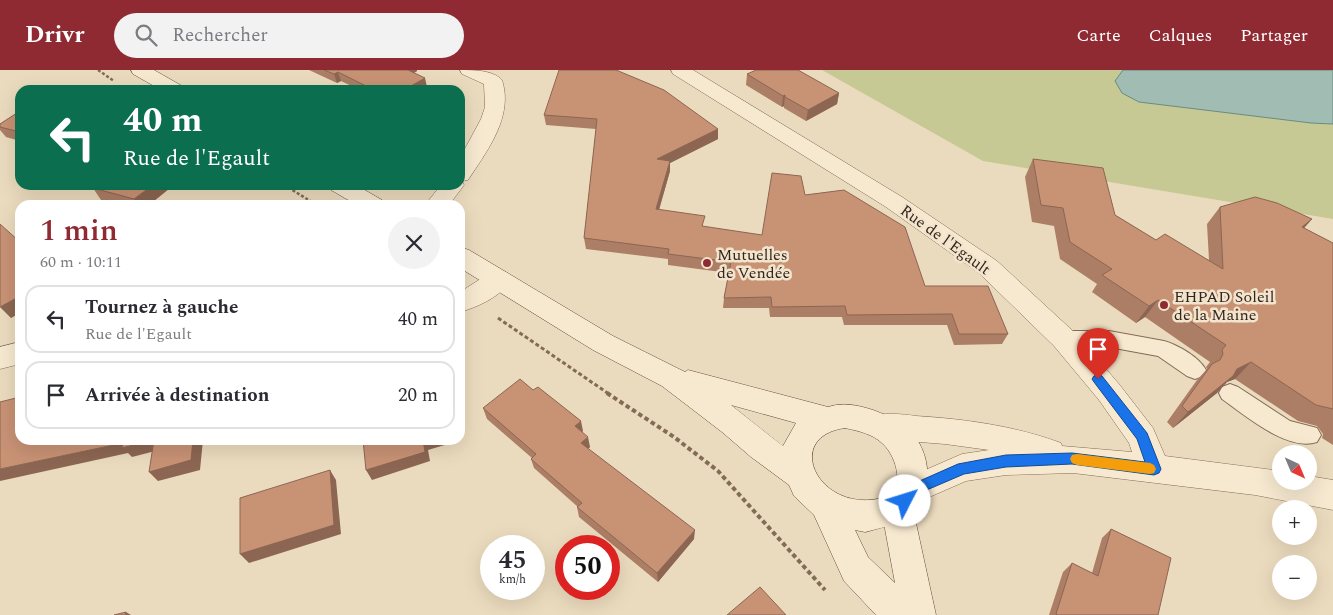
<!DOCTYPE html>
<html lang="fr">
<meta charset="utf-8">
<style>
body{margin:0;font-family:Spectral,serif;background:#f2f2f3;color:#2b2b33;height:100vh;display:flex;flex-direction:column;font-size:19px;white-space:nowrap}
*{box-sizing:border-box;margin:0}
p{font-size:16px;color:#7c7c81}
.icon{flex:none;width:28px;height:28px;fill:none;stroke:currentColor;stroke-width:2;stroke-linecap:round;stroke-linejoin:round}
.map{position:relative;flex:1;overflow:hidden}
.sheet{position:absolute;left:15px;top:130px;width:450px;height:245px;display:flex;flex-direction:column;background:#fff;border-radius:15px;box-shadow:0 5px 20px #0002}
.sheet>*{flex:none}
.banner{position:absolute;left:15px;top:15px;width:450px;height:105px;border-radius:15px;box-shadow:0 5px 20px #0002;background:#0b6e4f;color:#fff;overflow:hidden}
.needle{width:32px;rotate:136deg}
.tools{position:absolute;left:1272px;top:375px;display:grid;gap:10px}
.tools a{display:grid;place-items:center;width:45px;height:45px;border-radius:50%;background:#fff;box-shadow:0 5px 20px #0002;font-size:25px}
.speed{position:absolute;left:480px;top:465px;display:flex;gap:10px;font-size:25px;font-weight:700;text-align:center}
.speed>*{display:grid;place-content:center;width:65px;height:65px;border-radius:50%;background:#fff;box-shadow:0 5px 20px #0002;line-height:1}
.speed small{font-size:12px;font-weight:400}
.speed .limit{border:8px solid #d22;background:#fff;color:#111}
.pin{position:absolute;display:grid;place-items:center;width:42px;height:42px;color:#fff;margin:-51px -21px;border-radius:50% 50% 50% 0;rotate:-45deg;box-shadow:0 0 5px #0007}
.pin .icon{rotate:45deg}
.me{position:absolute;width:55px;margin:-28px;rotate:50deg;stroke-linejoin:round;filter:drop-shadow(0 0 4px #0008)}
.turn{display:flex;align-items:center;gap:18px;height:105px;padding:0 25px;font-size:22px}
.turn .icon{width:65px;height:65px;stroke-width:2.5}
.turn b{display:block;font-size:35px;line-height:42px}
.round{display:grid;place-items:center;flex:none;width:52px;height:52px;border-radius:26px;background:#f2f2f3}
.head{display:flex;align-items:center;justify-content:space-between;height:85px;padding:0 25px}
h1{font-size:30px;font-weight:600;line-height:38px;color:#8f2a32}
ul{padding:0;list-style:none}
li{display:flex;align-items:center;gap:15px;height:68px;margin:0 10px 8px;padding:0 15px;border:2px solid #e1e1e2;border-radius:15px}
li div{flex:1}
li b{display:block;font-size:19px}
li em{font-style:normal}
header{display:flex;align-items:center;gap:30px;box-sizing:border-box;height:70px;padding:0 25px;background:#8f2a32;color:#fff}
header strong{font-size:24px}
nav{display:flex;gap:28px;margin-inline-start:auto;font-size:18px}
.search{width:350px;height:45px;background:#f2f2f3;display:flex;align-items:center;gap:12px;box-sizing:border-box;padding:0 18px;border-radius:28px;color:#7c7c81;font-size:19px}
.map>svg:first-child{display:block}
.green{fill:#c6c993}
.water{fill:#a1bdb3;stroke:#698a80}
.lines{fill:none;stroke-linecap:round;stroke-linejoin:round}
.lane-casing{stroke:#836b58;stroke-width:2}
.street-casing{stroke:#836b58;stroke-width:1}
.secondary-casing{stroke:#644d3b;stroke-width:1}
.path-far2{stroke:#836b58;stroke-width:2.5;stroke-dasharray:3 2;stroke-linecap:butt}
.path-far1{stroke:#836b58;stroke-width:3;stroke-dasharray:4 2.5;stroke-linecap:butt}
.path{stroke:#836b58;stroke-width:4;stroke-dasharray:4.5 3;stroke-linecap:butt}
.lane{fill:#f7e9d0;fill-rule:evenodd}
.street{fill:#f7e9d0;fill-rule:evenodd}
.secondary{fill:#f7e9d0;fill-rule:evenodd}
.wall{fill:#ac7e65}
.shaded-wall{fill:#8c6652}
.building{fill:#c89275;stroke:#8c6652}
.route{fill:#1a73e8;stroke:#114b97}
.slow{fill:#f59e0b}
.poi-dot{fill:#8f2a32;stroke:#f3e5cd;stroke-width:2}
.labels{text-anchor:middle;stroke-width:5;stroke-linejoin:round;paint-order:stroke}
.street-label{font-size:16px;fill:#33251c;stroke:#f3e5cd}
.poi-label{font-size:16px;fill:#33251c;stroke:#f3e5cd;text-anchor:start}
</style>
<header>
<strong>Drivr</strong>
<div class="search"><svg class="icon" aria-label="search" viewBox="0 0 24 24"><circle cx="10" cy="10" r="6"/><path d="M15 15l6 6"/></svg>Rechercher</div>
<nav><a>Carte</a><a>Calques</a><a>Partager</a></nav>
</header>
<div class="map">
<svg width="1333" height="545" viewBox="0 0 1333 545">
<rect width="100%" height="100%" fill="#ebdbbe"/>
<!-- green -->
<path class="green" d="M822 0H1123L1116 12 1122 23 1139 32 1311 53 1333 54V149L983 91Z"/>
<!-- water -->
<path class="water" d="M1123 0H1333V54L1311 53 1139 32 1122 23 1115 11Z"/>
<g class="lines">
<!-- lane casing -->
<g class="lane-casing">
<path id="lane" d="M1064 261H1109L1164 271C1178 275 1199 287 1206 300L1203 306 1195 309 1187 306 1158 286 1109 277H1064L1057 275 1053 269 1057 263Z
M1230 314 1238 317 1290 351 1317 358 1321 365 1317 372C1288 382 1246 346 1222 329L1219 323 1222 317Z"/>
</g>
<!-- street casing -->
<g class="street-casing">
<path id="street" d="M460 0C473 0 490 0 500 8 503 10 503 15 504 18 510 52 485 84 468 110L462 111 464 115 449 135H425L441 115H460V88L481 49 485 37 484 14 462 4Z
M671 0H693L902 127 997 191 1074 262 1119 314 1153 358 1165 386 1281 401V411H1309V406L1333 410V440L1255 425 1073 403 1006 405 966 411 911 435 900 431 895 421 900 411 962 384 989 380 945 374 881 369 870 365 866 356 870 347C885 342 901 344 916 346 965 349 1015 356 1061 373L1062 376 1132 382 1129 373 1099 330 1054 276 979 203 886 137 673 4Z
M499 200 508 203 512 209C502 226 478 237 460 242V222L490 203Z
M20 272V294L0 299V277Z"/>
</g>
<!-- secondary casing -->
<g class="secondary-casing">
<path id="secondary" d="M131 0H154L182 16 185 20H161L133 4Z
M328 115H356L382 130 386 135H357L331 120Z
M460 177 469 180 613 266 685 302 688 300 828 337C843 332 857 335 873 340 883 344 895 348 904 355 931 377 935 417 914 444L936 545H876L844 511 814 445 794 426 789 415 751 387 722 362 662 316 593 280 460 198ZM731 335 796 353 783 376ZM845 358C859 361 873 364 883 374 897 387 907 422 882 428 819 444 781 367 845 358ZM885 457V459L895 513 868 487 855 460 865 462Z"/>
</g>
<!-- path-far2 -->
<path class="path-far2" d="M98 0 114 11
M284 115 317 135"/>
<!-- path-far1 -->
<path class="path-far1" d="M498 248 609 324"/>
<!-- path -->
<path class="path" d="M607 323 674 367 718 401 825 520"/>
<!-- lane -->
<use href="#lane" class="lane"/>
<!-- street -->
<use href="#street" class="street"/>
<!-- secondary -->
<use href="#secondary" class="secondary"/>
</g>
<!-- wall -->
<path class="wall" d="M309 0H417V1L414 3 427 17 421 20H360L341 11 337 13Z
M617 1 718 59V69L670 93V101L659 140 704 157 762 165 805 125 925 216 1008 264 1002 274 954 275 947 255H844L842 247H770L769 238H723L724 228 729 203 668 195V189L586 179 584 168 596 59 546 55 544 45Z
M747 4 839 23 837 34 806 51 784 38V36L782 37 746 15Z
M20 41V71L6 67 0 60V54Z
M1033 89 1115 145 1156 170 1209 190 1207 154 1220 137 1312 149 1304 158 1333 173V375L1322 368 1323 364 1317 356 1298 351 1235 309 1227 312 1217 323 1173 358 1167 352 1197 310 1207 299 1206 297 1210 292 1145 247 1136 253 1092 222 1097 214 1060 189 1054 156 1032 152 1025 107Z
M93 118H170L149 135H121L101 130Z
M483 338 583 361 582 362 590 377 588 379 694 469 658 512 579 447 577 437H578L534 398 531 389 532 388 487 349Z
M1111 459 1158 545H1049L1063 502 1072 493 1092 503 1102 468Z"/>
<!-- shaded-wall -->
<path class="shaded-wall" d="M405 0H417V1L407 7Z
M338 2 341 11 337 13 334 4Z
M425 8 427 17 421 20H404Z
M839 23 837 34 806 51 808 40Z
M785 25 784 36 782 37 783 26Z
M718 59V69L670 93V101L656 150 657 89Z
M153 115H168L170 118 149 135H138L134 129Z
M1312 149 1297 166 1302 157Z
M20 226V243L11 248 0 237Z
M1158 230 1145 247 1136 253 1149 236Z
M1251 292 1235 309 1227 312 1217 323 1173 358 1188 342 1237 299Z
M581 351 583 361 577 366 575 356Z
M588 367 590 377 583 383 581 373Z
M154 370 163 379 132 387 128 383 0 411V399L123 373Z
M193 370H203L200 400 158 411 149 402Z
M423 370H448V374L428 380 430 391 372 410 366 400Z
M330 400 336 410 341 464 249 493 240 484Z
M695 460 694 469 658 512 657 503Z
M126 542 131 545H125Z"/>
<!-- building -->
<path class="building" d="M324 0H408L425 8 404 20H374L338 2 334 4Z
M559 0H616L664 20 718 59 657 89 670 91 656 139 705 146 702 156 762 165 772 103 801 106 805 125 844 120 905 157 925 216H988L1008 264H959L952 244 847 245 845 236 772 237 771 227 724 228 731 192 668 184 669 179 584 168 597 49 544 45Z
M756 0H798L839 23 808 40 785 27V25L783 26 747 4Z
M20 41V62L0 57V54Z
M1033 89 1103 98 1115 145 1156 170 1165 164 1223 199 1220 137 1255 127 1277 133 1312 149 1302 157 1333 173V339L1316 335 1251 292 1237 299 1233 306 1188 342 1182 336 1212 294 1220 290 1223 284 1222 280 1226 275 1158 230 1149 236 1102 205 1112 199 1070 172 1063 138 1041 135Z
M97 115H153L134 129 93 118Z
M171 133 180 135H169Z
M0 154 20 172V226L0 237Z
M520 309 533 320 538 317 581 351 575 356 588 367 581 373 695 460 657 503 577 437 582 433 531 389 536 384 483 338Z
M20 327V370H152L122 378 123 373 0 399V332Z
M154 370H193L191 390 149 402Z
M363 370H423L425 382 366 400Z
M330 400 334 455 240 484V428Z
M1111 459 1171 488 1158 545H1058L1056 544 1072 493 1098 506Z
M760 517 786 545H727Z
M126 542 125 545H114Z"/>
<!-- route -->
<path class="route" d="M1098 304 1102 306 1147 363 1161 399 1159 403 1154 405 1072 394 1006 397 964 404 915 425 909 435 905 437 900 435 898 431 906 417 958 394 1006 385 1072 383 1145 392 1137 369 1094 312 1092 309 1094 306Z"/>
<!-- slow -->
<path class="slow" d="M1077 384 1150 393 1154 395 1156 399 1154 403 1150 404 1077 395 1072 393 1070 389 1072 385Z"/>
<!-- markers -->
<g class="poi-dot">
<circle cx="707" cy="193" r="5"/>
<circle cx="1164" cy="235" r="5"/>
</g>
<g class="labels">
<!-- street labels -->
<g class="street-label">
<text transform="translate(946 169) rotate(36)" y="6">Rue de l'Egault</text>
</g>
<!-- poi labels -->
<g class="poi-label">
<text x="717" y="190">Mutuelles<tspan x="717" dy="18">de Vendée</tspan></text>
<text x="1174" y="232">EHPAD Soleil<tspan x="1174" dy="18">de la Maine</tspan></text>
</g>
</g>
</svg>
<div class="tools">
<a><svg class="needle" viewBox="-14 -14 28 28"><path d="M0-13l5 13h-10z" fill="#e53935"/><path d="M0 13l5-13h-10z" fill="#7c7c81"/></svg></a>
<a>+</a>
<a>−</a>
</div>
<div class="speed"><div>45<small>km/h</small></div><div class="limit">50</div></div>
<div class="pin" style="left:1098px;top:309px;background:#d93025"><svg class="icon" aria-label="arrive" viewBox="0 0 24 24"><path d="M6 21V4h12l-3 4 3 4H6"/></svg></div>
<svg class="me" style="left:905px;top:431px" viewBox="-20 -20 40 40"><circle r="19" fill="#fff"/><path d="M0-13L10 11 0 6-10 11z" fill="#1a73e8"/></svg>
<div class="banner">
<div class="turn"><svg class="icon" aria-label="left" viewBox="0 0 24 24"><path d="M17 20v-9H6M10 6l-5 5 5 5"/></svg><div><b>40 m</b>Rue de l'Egault</div></div>
</div>
<section class="sheet">
<div class="head"><div><h1>1 min</h1><p>60 m · 10:11</p></div><a class="round"><svg class="icon" aria-label="close" viewBox="0 0 24 24"><path d="M6 6l12 12M18 6L6 18"/></svg></a></div>
<ul>
<li><svg class="icon" aria-label="left" viewBox="0 0 24 24"><path d="M17 20v-9H6M10 6l-5 5 5 5"/></svg><div><b>Tournez à gauche</b><p>Rue de l'Egault</p></div><em>40 m</em></li>
<li><svg class="icon" aria-label="arrive" viewBox="0 0 24 24"><path d="M6 21V4h12l-3 4 3 4H6"/></svg><div><b>Arrivée à destination</b></div><em>20 m</em></li>
</ul>
</section>
</div>
